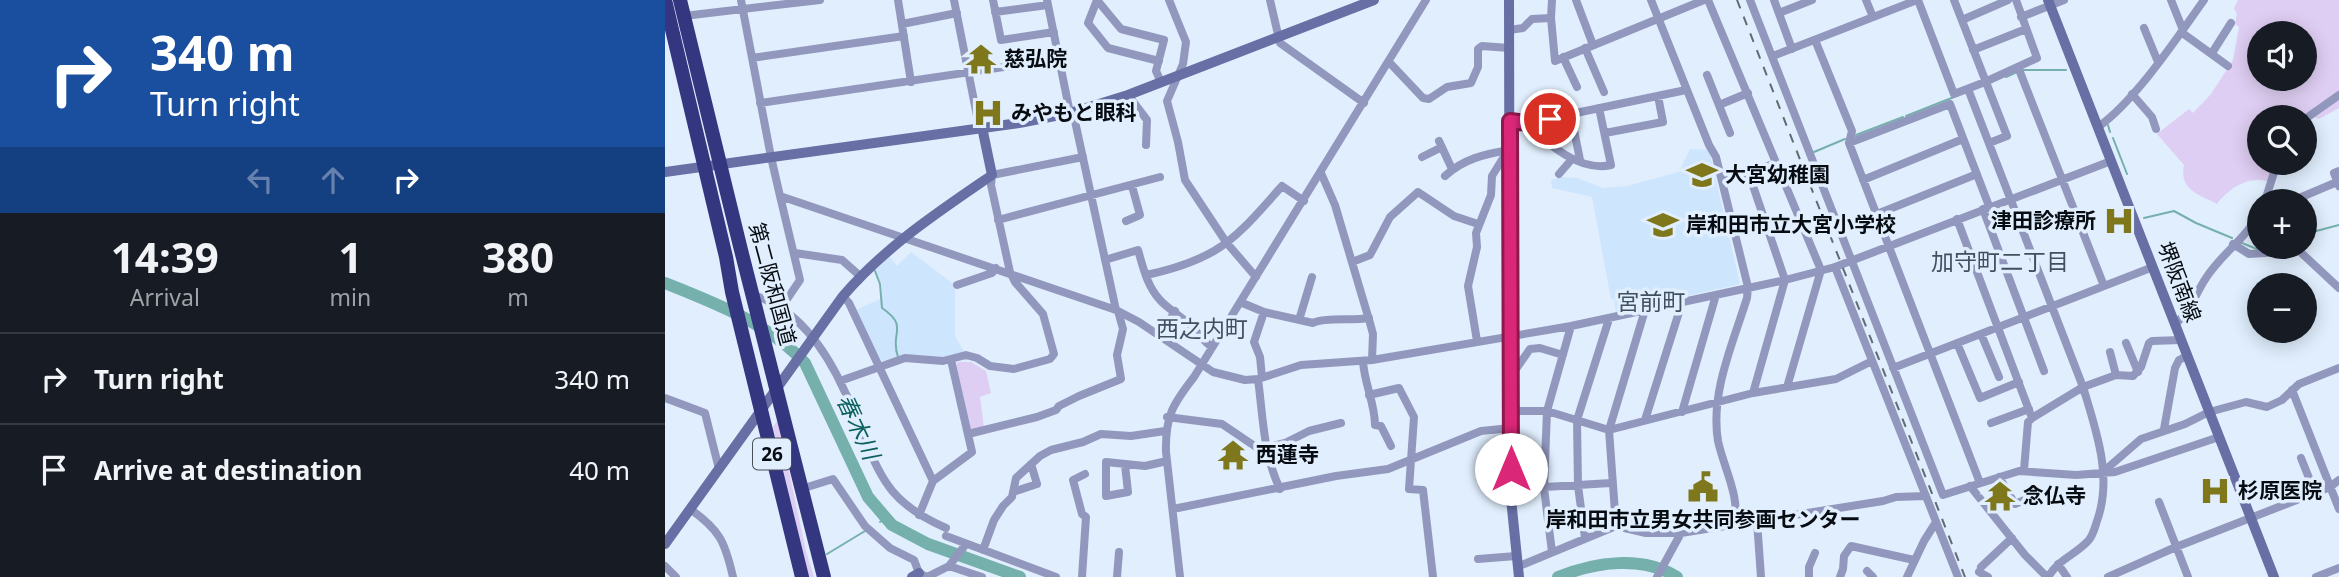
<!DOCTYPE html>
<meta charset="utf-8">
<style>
body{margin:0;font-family:"Noto Sans","Noto Sans JP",sans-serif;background:#242831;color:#f1f3f6;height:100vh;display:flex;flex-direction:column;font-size:26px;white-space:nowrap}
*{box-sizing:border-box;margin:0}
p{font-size:23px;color:#9ea1a6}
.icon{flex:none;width:38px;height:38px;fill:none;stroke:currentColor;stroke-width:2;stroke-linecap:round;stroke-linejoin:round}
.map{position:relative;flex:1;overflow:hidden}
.details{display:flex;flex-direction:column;background:#171b24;width:665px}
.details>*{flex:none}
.guide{background:#1a4fa0;color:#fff;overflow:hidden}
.buttons{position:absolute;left:1582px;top:21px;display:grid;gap:14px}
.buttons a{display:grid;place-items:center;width:70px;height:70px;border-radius:50%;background:#171b24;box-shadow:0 4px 18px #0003;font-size:35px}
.pin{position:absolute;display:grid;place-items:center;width:60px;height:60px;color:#fff;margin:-30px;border:4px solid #fff;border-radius:50%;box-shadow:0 2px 7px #0007}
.me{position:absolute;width:77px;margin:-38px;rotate:0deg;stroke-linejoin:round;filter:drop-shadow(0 0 5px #0008)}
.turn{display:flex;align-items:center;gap:24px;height:147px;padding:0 35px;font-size:32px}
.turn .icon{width:91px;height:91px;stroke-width:2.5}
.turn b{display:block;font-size:49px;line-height:60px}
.lanes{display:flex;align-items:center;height:66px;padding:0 35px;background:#0003;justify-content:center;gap:35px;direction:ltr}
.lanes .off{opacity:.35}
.eta{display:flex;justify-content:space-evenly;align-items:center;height:119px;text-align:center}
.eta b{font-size:42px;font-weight:700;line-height:49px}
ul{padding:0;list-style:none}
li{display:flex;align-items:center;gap:21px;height:91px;padding:0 35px;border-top:2px solid #363941}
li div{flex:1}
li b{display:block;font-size:26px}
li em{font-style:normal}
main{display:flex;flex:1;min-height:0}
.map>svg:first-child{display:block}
.built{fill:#cde5fd}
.green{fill:#dfcef3;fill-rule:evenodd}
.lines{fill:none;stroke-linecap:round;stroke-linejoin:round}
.stream{stroke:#75b0ad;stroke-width:2}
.river{stroke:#75b0ad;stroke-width:12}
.street{stroke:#9298bd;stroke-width:8}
.secondary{stroke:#676fa4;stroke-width:10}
.highway{stroke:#343680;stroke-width:14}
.rail{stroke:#626b74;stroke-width:2;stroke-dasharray:9 9;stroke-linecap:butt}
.route-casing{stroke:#8e194d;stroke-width:18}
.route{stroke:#db2777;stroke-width:12}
.labels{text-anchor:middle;stroke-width:7;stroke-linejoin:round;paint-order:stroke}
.shield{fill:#e0eefd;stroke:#485058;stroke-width:2}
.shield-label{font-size:19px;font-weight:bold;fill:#070c12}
.poi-label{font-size:21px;font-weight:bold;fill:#070c12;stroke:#e0eefd;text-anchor:start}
.street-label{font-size:21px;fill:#070c12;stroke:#e0eefd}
.neighbourhood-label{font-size:23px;fill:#41505f;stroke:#e0eefd}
.water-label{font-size:23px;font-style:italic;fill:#0b615e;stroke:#e0eefd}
</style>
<main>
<section class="details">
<div class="guide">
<div class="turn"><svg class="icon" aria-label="right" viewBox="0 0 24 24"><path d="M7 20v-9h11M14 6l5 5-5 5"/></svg><div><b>340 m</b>Turn right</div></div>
<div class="lanes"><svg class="icon off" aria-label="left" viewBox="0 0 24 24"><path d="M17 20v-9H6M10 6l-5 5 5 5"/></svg><svg class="icon off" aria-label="ahead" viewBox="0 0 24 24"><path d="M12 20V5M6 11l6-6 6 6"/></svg><svg class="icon" aria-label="right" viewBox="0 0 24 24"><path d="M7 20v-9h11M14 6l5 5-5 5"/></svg></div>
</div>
<div class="eta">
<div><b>14:39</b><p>Arrival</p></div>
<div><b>1</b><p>min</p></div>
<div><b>380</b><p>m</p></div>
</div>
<ul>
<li><svg class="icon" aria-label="right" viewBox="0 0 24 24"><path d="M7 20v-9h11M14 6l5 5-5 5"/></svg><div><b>Turn right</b></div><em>340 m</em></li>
<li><svg class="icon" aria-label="arrive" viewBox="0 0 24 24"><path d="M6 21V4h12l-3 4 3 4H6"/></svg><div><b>Arrive at destination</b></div><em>40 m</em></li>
</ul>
</section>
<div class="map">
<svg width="1674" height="577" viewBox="0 0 1674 577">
<rect width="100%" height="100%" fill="#e0eefd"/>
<!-- built -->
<path class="built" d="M1025 149 1044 150 1075 284 951 312 949 299H946L927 197 887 188 886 180 896 177 912 178 938 188 962 186 1014 172Z
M246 252 290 285V336L300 353 283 357 215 361 191 310 217 298V285L210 270 224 256 232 266Z"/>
<!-- green -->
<path class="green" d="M1573 0H1674V108L1654 119 1649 117H1594V163H1610L1604 182C1584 175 1564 188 1552 204 1533 194 1514 190 1519 165L1492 134 1524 109 1528 113 1546 94 1568 60 1574 27 1570 24 1572 14 1569 8ZM1594 33H1640V79H1594Z
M293 362H306L321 371 326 393 315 397 319 428 309 431 305 428 290 367Z
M113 420 141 551 149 577H144L108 427Z"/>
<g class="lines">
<!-- stream -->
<path class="stream" d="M1358 70H1401
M1341 77 1352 72
M1241 116 1289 97
M1443 125 1445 132
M1191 135 1238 117
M1448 138 1462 174
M1149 152 1180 139
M1479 218 1509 211 1531 223 1567 238
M1640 234 1674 225
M1577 243 1592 249 1606 247
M210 271 215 284 217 308C245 327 224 333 233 357
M215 522 221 518
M162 554 200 531"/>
<!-- river -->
<path class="river" d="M0 283C50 303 103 323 140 363L203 497 227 525 263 544 355 577
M893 577C930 562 977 555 1012 577"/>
<!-- street -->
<path class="street" d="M76 0 106 157 115 196 451 310 474 322 548 372 580 380 593 379 636 365 707 360 906 326 1120 280 1170 267 1446 161
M233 0 246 82
M289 0 313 121 317 127
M328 0 336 40 389 32
M382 0 405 113
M432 0 456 29 499 40 491 71 496 82
M432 0 423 23 443 48 494 61
M504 0 521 42 518 64 502 101 513 142 520 180 561 242 591 277
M605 0 615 43 699 103
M887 0 886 18 890 61 1039 0
M911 0 928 45
M986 0 1044 145 1051 157 1083 287 1082 298C1068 343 1045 393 1053 441 1059 469 1076 497 1069 526
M1043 0 1156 270 1122 387
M1085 0 1278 495 1354 471 1411 475 1450 472 1554 437
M1109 0 1127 49
M1201 0 1208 17
M1253 0 1289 94 1320 82 1372 58 1351 0
M1289 0 1342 136 1324 143
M1506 0 1518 30
M330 12 383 5
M1114 13 1147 0
M19 16 155 0
M1356 17 1399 0
M1297 20 1343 0
M237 24 292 13
M1479 28 1493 62
M844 30 858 28 867 19 886 18
M1516 32 1563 66
M1150 40 1187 131 1184 143 1315 483
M920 48 939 92
M1308 50 1361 29
M1547 53 1566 23
M1108 56 1252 0
M898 57 912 87
M87 58 239 36
M724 62 758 98 764 99 782 87 806 83 813 67V49L817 46 844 48
M1353 67 1439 286
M1042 75 1065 133
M1303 89 1418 387C1431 430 1448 477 1432 521 1430 527 1428 536 1423 541 1410 555 1395 558 1383 577
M1467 94 1487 117 1491 129
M463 95 482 120 481 145
M95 103 394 59
M1054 105 1083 93
M408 112 451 310
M906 115 915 160
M1640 119 1674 95
M845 121 863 123 1021 90
M863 123C883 145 915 172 946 165L934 108
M1433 127C1470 101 1512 38 1539 0
M940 133 998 122 993 96
M774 141 787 169
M1184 143 1285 104 1324 206
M757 157 777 147
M1674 171 1669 173 1674 186
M656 173 670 205 705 323 708 334 707 360
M894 174 907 159
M1084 174 1120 280 1088 393
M780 176C798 159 820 154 844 150
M1198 180 1298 139
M1057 182 1111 163
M115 196 135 280 116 308
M1600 201 1612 163
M1627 201 1672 182
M1318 209 1379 371
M1212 214 1312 174
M1292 219 1367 418
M333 220 495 177
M461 221 475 215 467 186
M1568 244 1584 254 1616 252 1630 247 1674 288
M130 253 177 260 195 276
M440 260 473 250C478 267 482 286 495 300 504 310 518 317 528 328 535 335 538 341 547 347
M687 262 705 255 725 217 753 192 789 216 813 224
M1170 267 1293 577
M481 275C505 270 528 263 549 251 575 236 597 208 617 186L639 201
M292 285 327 273 331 268
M88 295C133 308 161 350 180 392 185 402 191 412 192 423 217 478 222 502 281 528
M178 296 184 303 268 481
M575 302 599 312 648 323C659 317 688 321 704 318
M634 320 647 277
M1510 324C1526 312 1530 294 1541 278 1556 254 1582 238 1594 213
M1316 334 1334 377
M495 336 510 311
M812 341 803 286 812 247 811 233 826 195 827 176 843 150
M1292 343 1315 398 1354 382
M1461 343 1473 372
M1445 352 1451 375
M698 361C699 383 710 403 710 425L716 426 726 446
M1228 368 1488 267
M846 376 865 349 875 348 898 355
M597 377 595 357 589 342 599 312
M593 379C598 416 598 454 615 489
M175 381 240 358 278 361 301 355 312 358 325 366 349 369 385 359 389 354 378 314 350 282 345 272 326 185 327 175 418 157
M1627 390 1674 509
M704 395 734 388 749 417 744 489 758 490 768 577
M0 398 40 413 54 469
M846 411H882L944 430 1088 393 1171 379 1207 361
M1017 412 1051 295
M502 417 557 424 591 447 599 448 620 443 644 431 676 423
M980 420 1015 309V302
M1326 423 1364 409
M1499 429 1510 368 1514 360 1522 356
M303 434 372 417 391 410 394 406 414 396 456 379 452 355 458 329 453 311
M1636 458 1650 493
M460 465 463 492 441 496V462L480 466 502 461
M1359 470 1363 422 1367 418 1418 387 1451 375 1468 376 1476 367 1484 343 1487 341 1516 340
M1439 471 1476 439 1520 424 1544 412 1581 402 1602 407 1617 400 1634 384 1674 368
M1334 477 1350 504 1374 494
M1305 486 1360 555 1382 577
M136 489 168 479 200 526 225 548 249 560 254 573 262 577 284 566 301 544
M845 489 946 483
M348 492 372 484 366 464
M1494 502 1523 577
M25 509C55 530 60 542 68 577
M508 509 671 476 723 469 816 431 846 428
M254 515 268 481 307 452 286 360
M1092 521 1096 577
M951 526 944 430 980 310
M281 536 391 577
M920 538 913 486 912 420 944 319
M318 550 329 520 338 506 347 497 351 478 375 456 386 450 418 442 436 434 466 436 500 431
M887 552 879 488 882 411 906 326
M813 559 851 556
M1393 564 1402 577
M0 566 11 577
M284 566 317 577
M852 567 951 526 981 533H1016L1218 501 1231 497 1261 496
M1316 567 1347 538
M1202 571 1208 577
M1314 572 1323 577
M417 577 421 517 417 514 408 480 420 474
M452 577 454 552
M515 577 501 452C500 416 508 404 529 377L761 0
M992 577 1016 533
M1144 577V567L1150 553
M1175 577 1178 569 1179 556 1186 546 1249 560
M1242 577 1259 541 1271 522
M1443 577 1511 547 1665 487 1674 480
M1651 577 1674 568"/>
<!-- secondary -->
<path class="secondary" d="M844 0 845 489 854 577
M1383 0 1609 577
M0 172 354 123 405 113 463 95 709 0
M0 544 178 296C221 246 273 212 327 175L317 127
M247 577 254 573"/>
<!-- highway -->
<path class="highway" d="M0 0 61 257 67 292 137 577
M15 0 75 246 159 577"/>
<!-- rail -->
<path class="rail" d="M1072 0 1300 577"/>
</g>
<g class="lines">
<!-- route casing -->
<g class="route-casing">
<path id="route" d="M846 469 845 121 863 123 885 119"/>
</g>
<!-- route -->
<use href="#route" class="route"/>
</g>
<!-- icons -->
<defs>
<g id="temple-bare" transform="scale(2.415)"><path d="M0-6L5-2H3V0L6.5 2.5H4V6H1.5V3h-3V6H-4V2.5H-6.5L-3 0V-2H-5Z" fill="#7e771c" stroke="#e0eefd" stroke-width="2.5" paint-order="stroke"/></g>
<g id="hospital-bare" transform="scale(2.415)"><path d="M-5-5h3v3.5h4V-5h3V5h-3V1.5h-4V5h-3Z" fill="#7e771c" stroke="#e0eefd" stroke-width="2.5" paint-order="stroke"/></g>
<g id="school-bare" transform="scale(2.415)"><path d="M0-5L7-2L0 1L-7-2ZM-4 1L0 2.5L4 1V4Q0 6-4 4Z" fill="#7e771c" stroke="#e0eefd" stroke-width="2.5" paint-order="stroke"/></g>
<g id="civic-bare" transform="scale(2.415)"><path d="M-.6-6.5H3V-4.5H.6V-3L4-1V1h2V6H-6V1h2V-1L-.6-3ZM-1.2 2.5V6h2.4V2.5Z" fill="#7e771c" stroke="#e0eefd" stroke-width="2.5" paint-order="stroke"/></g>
</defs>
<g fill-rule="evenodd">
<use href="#temple-bare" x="316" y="59"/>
<use href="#hospital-bare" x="323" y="113"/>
<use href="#school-bare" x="1037" y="175"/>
<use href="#hospital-bare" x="1454" y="221"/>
<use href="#school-bare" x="998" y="225"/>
<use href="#temple-bare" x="568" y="455"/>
<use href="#civic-bare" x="1038" y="487"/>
<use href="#hospital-bare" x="1550" y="491"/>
<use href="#temple-bare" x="1335" y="496"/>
</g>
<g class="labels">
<!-- shield labels -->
<rect class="shield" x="88" y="438.5" width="38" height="31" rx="5"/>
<g class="shield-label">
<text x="107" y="461">26</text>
</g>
<!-- poi labels -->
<g class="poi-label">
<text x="339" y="66">慈弘院</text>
<text x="346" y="120">みやもと眼科</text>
<text x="1060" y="182">大宮幼稚園</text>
<text x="1431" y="228" text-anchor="end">津田診療所</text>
<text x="1021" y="232">岸和田市立大宮小学校</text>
<text x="591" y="462">西蓮寺</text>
<text x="1573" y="498">杉原医院</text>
<text x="1358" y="503">念仏寺</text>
<text x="1038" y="527" text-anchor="middle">岸和田市立男女共同参画センター</text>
</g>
<!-- street labels -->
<g class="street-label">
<text transform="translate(1514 282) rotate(69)" y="7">堺阪南線</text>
<text transform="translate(107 284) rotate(75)" y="7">第二阪和国道</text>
</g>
<!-- neighbourhood labels -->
<g class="neighbourhood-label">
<text x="1335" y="270">加守町二丁目</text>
<text x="986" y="310">宮前町</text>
<text x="537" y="337">西之内町</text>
</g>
<!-- water labels -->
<g class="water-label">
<text transform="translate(193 427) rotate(65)" y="8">春木川</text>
</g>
</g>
</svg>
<div class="buttons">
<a><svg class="icon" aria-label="sound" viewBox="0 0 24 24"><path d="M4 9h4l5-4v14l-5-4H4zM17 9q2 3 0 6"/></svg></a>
<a><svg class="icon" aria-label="search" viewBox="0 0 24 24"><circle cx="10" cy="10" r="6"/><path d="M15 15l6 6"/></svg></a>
<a>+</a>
<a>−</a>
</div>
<div class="pin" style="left:885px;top:119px;background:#d93025"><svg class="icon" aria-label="arrive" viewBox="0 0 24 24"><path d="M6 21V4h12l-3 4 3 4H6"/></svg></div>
<svg class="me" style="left:846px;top:469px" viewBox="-20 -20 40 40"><circle r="19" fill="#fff"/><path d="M0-13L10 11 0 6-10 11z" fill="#db2777"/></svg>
</div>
</main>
